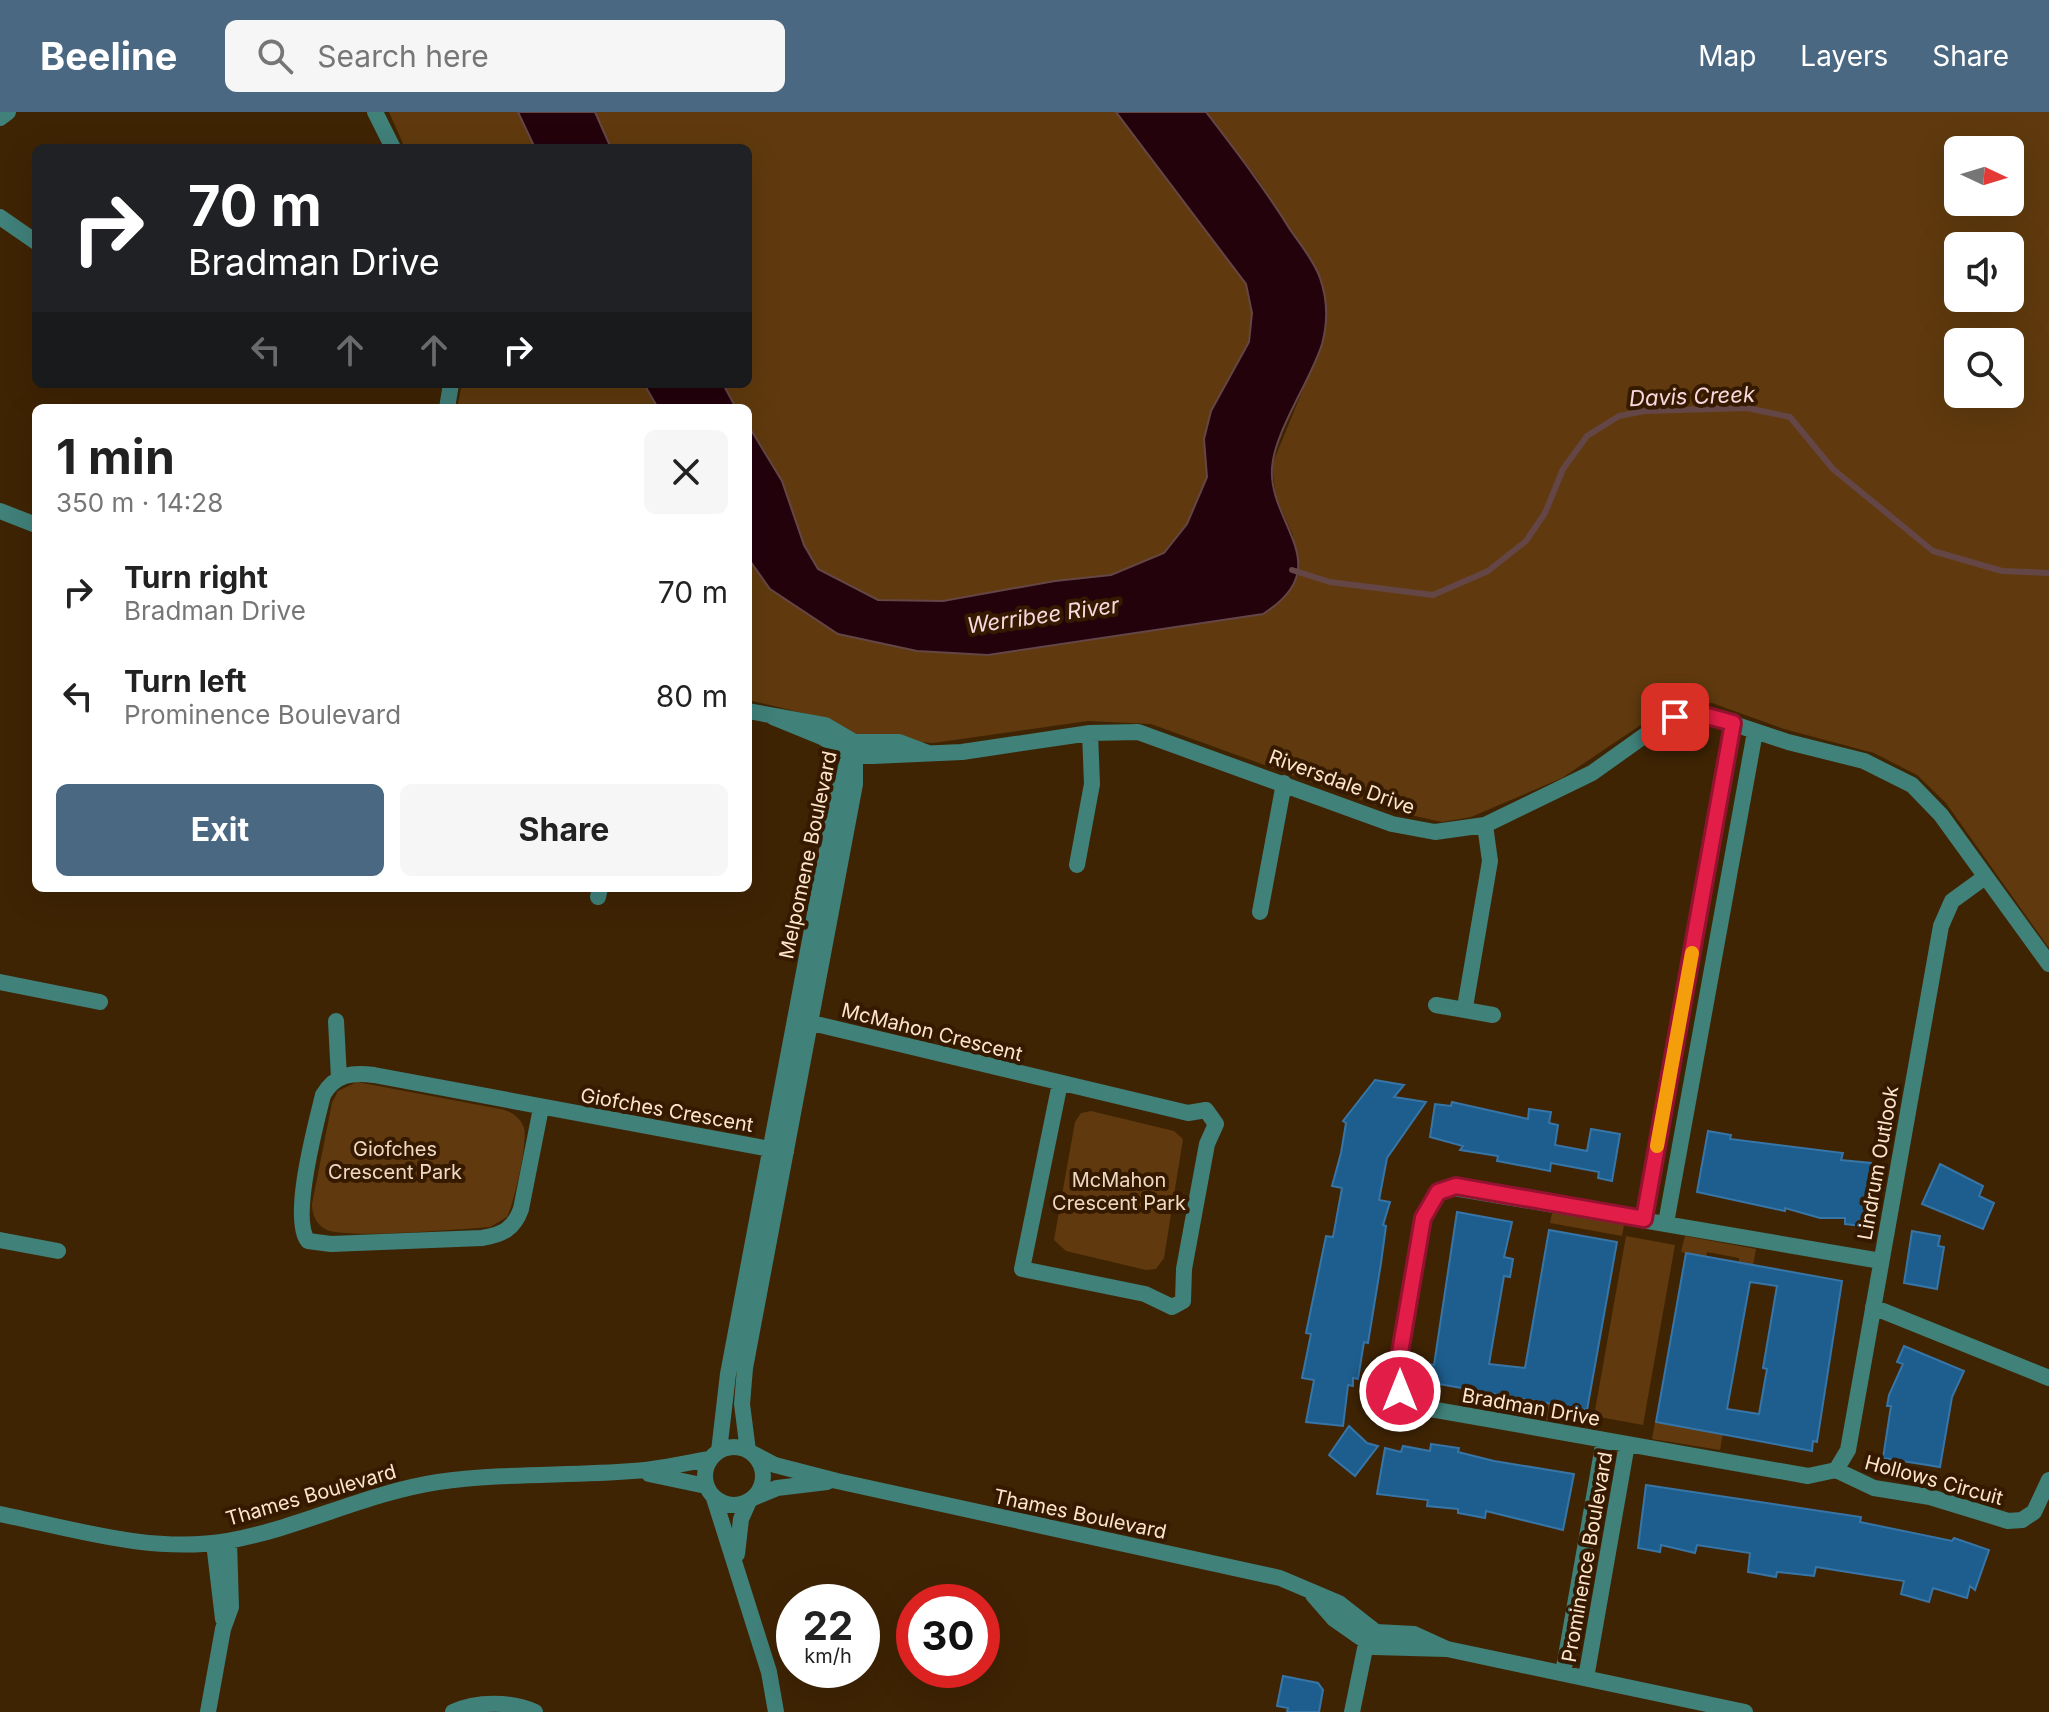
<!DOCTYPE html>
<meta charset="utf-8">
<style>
body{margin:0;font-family:Inter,sans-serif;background:#f6f6f6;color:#222;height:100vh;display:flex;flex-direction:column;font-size:30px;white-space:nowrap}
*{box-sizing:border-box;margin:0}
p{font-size:26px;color:#767676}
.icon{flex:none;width:44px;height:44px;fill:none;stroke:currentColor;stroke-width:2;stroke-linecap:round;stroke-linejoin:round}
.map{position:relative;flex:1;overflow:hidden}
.panel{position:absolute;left:32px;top:292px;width:720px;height:488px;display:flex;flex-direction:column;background:#fff;border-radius:12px;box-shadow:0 8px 32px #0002}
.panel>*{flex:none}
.guide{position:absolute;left:32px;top:32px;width:720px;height:244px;border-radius:12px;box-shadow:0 8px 32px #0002;background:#202124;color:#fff;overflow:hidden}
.needle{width:52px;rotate:94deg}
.tools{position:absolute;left:1944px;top:24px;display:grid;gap:16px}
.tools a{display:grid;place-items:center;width:80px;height:80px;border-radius:12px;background:#fff;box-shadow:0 8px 32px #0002;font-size:40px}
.speed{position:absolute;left:776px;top:1472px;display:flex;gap:16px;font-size:40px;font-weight:700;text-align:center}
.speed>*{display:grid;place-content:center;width:104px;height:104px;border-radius:50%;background:#fff;box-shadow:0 8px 32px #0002;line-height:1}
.speed small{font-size:20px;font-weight:400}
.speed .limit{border:12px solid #d22;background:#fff;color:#111}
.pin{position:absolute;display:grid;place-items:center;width:68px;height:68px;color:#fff;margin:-34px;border-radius:16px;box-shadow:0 4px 12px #0006}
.me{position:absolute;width:88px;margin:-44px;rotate:0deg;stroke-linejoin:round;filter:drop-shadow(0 0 6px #0008)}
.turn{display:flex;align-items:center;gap:28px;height:168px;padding:0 24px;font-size:36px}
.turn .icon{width:104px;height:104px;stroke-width:2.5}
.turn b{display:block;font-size:56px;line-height:68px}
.lanes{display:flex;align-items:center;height:76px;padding:0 24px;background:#0003;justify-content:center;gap:40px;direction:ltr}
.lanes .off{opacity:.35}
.round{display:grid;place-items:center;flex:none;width:84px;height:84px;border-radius:12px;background:#f6f6f6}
.overview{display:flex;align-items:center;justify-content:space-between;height:136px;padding:0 24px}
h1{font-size:48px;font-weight:700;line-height:60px}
.primary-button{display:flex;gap:16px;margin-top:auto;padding:16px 24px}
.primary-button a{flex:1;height:92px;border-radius:12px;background:#4a6882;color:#fff;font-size:32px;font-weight:700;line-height:92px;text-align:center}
.primary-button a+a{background:#f6f6f6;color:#222}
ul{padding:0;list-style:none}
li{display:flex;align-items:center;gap:24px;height:104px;padding:0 24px}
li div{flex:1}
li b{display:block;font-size:30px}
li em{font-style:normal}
header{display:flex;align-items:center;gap:48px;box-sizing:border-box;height:112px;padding:0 40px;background:#4a6882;color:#fff}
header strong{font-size:38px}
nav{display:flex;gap:44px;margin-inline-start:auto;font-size:28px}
.search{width:560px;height:72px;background:#f6f6f6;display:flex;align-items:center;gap:20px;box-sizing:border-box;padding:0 28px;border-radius:12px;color:#767676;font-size:30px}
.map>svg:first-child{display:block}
.green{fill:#603a0e;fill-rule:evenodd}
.water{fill:#23020c;stroke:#644646;stroke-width:2}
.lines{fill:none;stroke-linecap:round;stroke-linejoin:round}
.stream{stroke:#644646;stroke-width:6}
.building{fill:#1d5e8e;stroke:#3775a7;stroke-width:2;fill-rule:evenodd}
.minor{stroke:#40817a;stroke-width:16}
.route-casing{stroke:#92132f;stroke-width:20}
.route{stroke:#e11d48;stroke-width:14}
.slow{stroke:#f59e0b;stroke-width:14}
.labels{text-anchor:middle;stroke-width:8;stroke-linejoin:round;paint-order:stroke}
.street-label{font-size:20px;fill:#fde5ce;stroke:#351a00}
.park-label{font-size:20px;fill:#efd9c5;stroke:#351a00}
.water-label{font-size:22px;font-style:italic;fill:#f9d9df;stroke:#351a00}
</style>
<header>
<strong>Beeline</strong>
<div class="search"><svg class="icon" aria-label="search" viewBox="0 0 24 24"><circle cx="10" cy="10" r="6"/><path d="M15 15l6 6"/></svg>Search here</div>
<nav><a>Map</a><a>Layers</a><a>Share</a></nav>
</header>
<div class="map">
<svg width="2049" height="1600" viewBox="0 0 2049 1600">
<rect width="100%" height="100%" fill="#3f2404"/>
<!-- green -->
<path class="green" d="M389 0H518L535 36H405Z
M595 0H1116L1246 172 1252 201 1249 230 1211 300 1204 327 1207 365 1187 412 1164 441 1111 463 1055 469 943 489 878 488 818 457 804 433 782 369 748 313V296H736L723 272H748V36H611Z
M1206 0H2049V836L1946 691 1917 663 1874 641 1784 617 1712 591 1666 596 1562 666 1471 705 1442 710 1392 699 1151 612 1088 609 933 631 856 624 820 605 748 588V446L770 477 838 522 917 539 988 543 1263 502 1297 460 1293 423 1276 385 1272 353 1322 231 1326 192 1319 163 1308 145 1258 67ZM1958 38H2010V90H1958ZM1958 134H2010V186H1958ZM1958 230H2010V282H1958Z
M462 272H644L658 296H457Z
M357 970 500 997C511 999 520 1005 524 1016 528 1031 514 1091 507 1105L490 1115C459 1117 349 1127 327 1118 316 1113 312 1102 312 1092L332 991 338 979Z
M1091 999 1174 1019 1183 1027 1164 1146 1156 1157 1146 1158 1066 1139 1054 1128 1075 1010 1081 1001Z
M1552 1101 1624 1113 1622 1124 1550 1111Z
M1626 1124 1675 1133 1643 1313 1594 1304Z
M1685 1124 1756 1137 1753 1154 1739 1151V1146L1707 1140 1706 1145 1681 1140Z
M1519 1285 1587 1298 1584 1314 1516 1303Z
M1655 1310 1723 1321 1720 1338 1652 1327Z"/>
<!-- water -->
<path class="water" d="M518 0H595L611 36H535Z
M1116 0H1206C1236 39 1265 77 1291 119 1301 133 1314 149 1320 166 1327 186 1328 210 1322 232 1311 268 1274 320 1272 356 1268 412 1339 454 1263 502L988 543 917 539 838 522 770 477 748 446V313L782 369 804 433 818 457 878 488 943 489 1055 469 1111 463 1164 441 1187 412 1207 365 1204 327 1211 299 1249 230 1252 201 1246 172Z
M644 272H723L736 296H658Z"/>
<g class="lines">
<!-- stream -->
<path class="stream" d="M1292 458 1330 470 1433 483 1488 459 1526 429 1545 401 1563 357 1587 324 1619 304 1645 299 1747 296 1790 305 1833 357 1933 439 2002 459 2049 461"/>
</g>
<!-- building -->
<path class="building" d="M1375 968 1404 973 1394 985 1426 990 1387 1046 1379 1088 1390 1090 1383 1113 1386 1114 1381 1151 1368 1231 1364 1230 1358 1267 1353 1266V1274L1348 1273 1343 1314 1306 1310 1314 1268 1302 1266 1311 1222 1306 1221 1326 1124 1333 1125 1342 1076 1332 1074 1341 1041 1346 1011 1343 1009Z
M1452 990 1528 1007 1529 997 1551 1000 1549 1011 1558 1013 1555 1033 1587 1039 1591 1017 1620 1022 1612 1069 1598 1066 1599 1060 1551 1051 1550 1059 1497 1049 1498 1044 1460 1038 1463 1034 1430 1025 1435 992 1451 994Z
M1708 1019 1731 1023 1730 1027 1843 1041 1841 1048 1871 1051 1862 1114 1845 1112V1106H1820L1785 1096V1099L1697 1080Z
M1940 1052 1983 1074 1979 1084 1994 1091 1983 1117 1922 1092Z
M1457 1100 1512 1110 1504 1145 1513 1147 1510 1165 1504 1164 1489 1252 1525 1256 1549 1118 1617 1130 1587 1298 1427 1270 1429 1252 1434 1253Z
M1912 1119 1940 1124 1938 1134 1944 1135 1937 1177 1904 1171Z
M1686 1141 1842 1169 1817 1330 1813 1329 1812 1339 1656 1310ZM1750 1170 1777 1174 1763 1256 1767 1257 1759 1302 1727 1297Z
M1904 1234 1964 1259 1952 1285 1940 1355 1883 1346 1891 1294H1887L1889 1283 1903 1252 1897 1250Z
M1349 1314 1367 1331 1378 1334 1355 1364 1329 1343Z
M1431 1332 1459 1336 1458 1340 1494 1349 1574 1362 1563 1418 1486 1399 1485 1406 1458 1401V1397L1427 1394 1428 1388 1377 1382 1385 1336 1401 1340 1403 1334 1430 1339Z
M1646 1373 1861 1405 1860 1410 1952 1429 1954 1426 1989 1438 1975 1478 1970 1474 1967 1486 1933 1476 1929 1490 1901 1482 1904 1469 1816 1455 1814 1464 1777 1460 1776 1465 1748 1460 1750 1441 1697 1433 1695 1441 1661 1433 1660 1440 1638 1436Z
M1283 1564 1318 1571 1323 1578 1319 1600H1287L1288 1596 1277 1594Z"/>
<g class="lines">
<!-- minor -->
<path class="minor" d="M375 0 393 36
M0 6 8 0
M0 105 36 130
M447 296 451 272
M0 399 36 413
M748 599 825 613 854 630H899L928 641
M773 605 822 625 851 642 873 644 962 640 1090 621 1138 620 1392 712 1435 720 1485 713 1592 661 1665 609 1685 603H1707L1788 630 1864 649 1912 673 1941 703 2049 852
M1077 753 1092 672 1090 621
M598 785 600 776
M1260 800 1284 671
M0 870 100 890
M1436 893 1493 903
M1465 895 1490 749 1485 713
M795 907 1188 1001 1206 998 1216 1012 1207 1032 1184 1157 1183 1189 1172 1195 1145 1182 1022 1157 1060 971
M336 909 339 966
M541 996 521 1097C514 1117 502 1123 482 1126L331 1132 308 1129C290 1106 316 1012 323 983 335 962 353 960 374 963L786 1040
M1644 1107 1733 611
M1666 1111 1755 620
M0 1128 58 1139
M1881 1149 1448 1075 1434 1084 1423 1106 1397 1258C1396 1276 1402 1288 1419 1295L1808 1364 1836 1358 1848 1338 1941 814 1952 789 1985 765
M1873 1195 2049 1266
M705 1364a29 29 0 1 1 58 0a29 29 0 1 1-58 0Z
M719 1339 728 1262 838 680 854 630
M748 1339 742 1292 745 1256 855 672V635
M752 1341 775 1353 837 1369 1280 1466 1339 1491 1376 1520 1414 1522 1447 1537
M1836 1358 1874 1376 1930 1385 2008 1409 2022 1408 2034 1400 2049 1368
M649 1362 706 1374
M714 1386 769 1560 776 1600
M753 1386 777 1376 827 1370
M0 1402C74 1417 152 1442 228 1429 300 1416 366 1381 438 1370 502 1361 568 1364 632 1359 658 1358 684 1351 710 1347
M214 1431 223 1507
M737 1442 741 1407 749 1389
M1313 1483 1334 1507 1374 1535 1447 1537 1745 1600
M1563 1561 1604 1328
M1586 1566 1627 1332
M208 1600 223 1517 231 1495 229 1429
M453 1600C476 1589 512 1589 535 1600
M1352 1600 1368 1522"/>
</g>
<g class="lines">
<!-- route casing -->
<g class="route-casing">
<path id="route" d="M1400 1279 1397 1258 1423 1106 1438 1080 1456 1074 1644 1107 1733 611 1696 601 1675 605"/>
</g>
<!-- route -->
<use href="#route" class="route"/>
<!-- slow -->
<path class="slow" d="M1657 1034 1692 841"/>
</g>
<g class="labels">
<!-- street labels -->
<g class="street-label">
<text transform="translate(1342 670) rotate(20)" y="7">Riversdale Drive</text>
<text transform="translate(808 743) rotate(-78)" y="7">Melpomene Boulevard</text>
<text transform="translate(932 920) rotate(14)" y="7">McMahon Crescent</text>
<text transform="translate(667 998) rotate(10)" y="7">Giofches Crescent</text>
<text transform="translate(1878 1051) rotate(-80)" y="7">Lindrum Outlook</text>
<text transform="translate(1531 1295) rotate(10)" y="7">Bradman Drive</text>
<text transform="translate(1934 1368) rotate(15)" y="7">Hollows Circuit</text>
<text transform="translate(311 1383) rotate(-16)" y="7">Thames Boulevard</text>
<text transform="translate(1080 1402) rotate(12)" y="7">Thames Boulevard</text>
<text transform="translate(1587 1445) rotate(-80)" y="7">Prominence Boulevard</text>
</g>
<!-- park labels -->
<g class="park-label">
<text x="395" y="1044">Giofches<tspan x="395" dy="23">Crescent Park</tspan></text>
<text x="1119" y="1075">McMahon<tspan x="1119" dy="23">Crescent Park</tspan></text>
</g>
<!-- water labels -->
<g class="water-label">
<text transform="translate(1692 284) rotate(-2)" y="8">Davis Creek</text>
<text transform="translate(1043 503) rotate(-8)" y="8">Werribee River</text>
</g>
</g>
</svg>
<div class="tools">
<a><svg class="needle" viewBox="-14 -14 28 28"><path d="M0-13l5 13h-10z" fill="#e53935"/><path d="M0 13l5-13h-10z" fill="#767676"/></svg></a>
<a><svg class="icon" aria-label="sound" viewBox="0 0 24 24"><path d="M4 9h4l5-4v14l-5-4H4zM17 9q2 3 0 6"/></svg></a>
<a><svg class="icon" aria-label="search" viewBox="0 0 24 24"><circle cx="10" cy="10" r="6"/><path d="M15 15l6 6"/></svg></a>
</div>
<div class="speed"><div>22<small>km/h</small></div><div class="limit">30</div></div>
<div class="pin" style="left:1675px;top:605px;background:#d93025"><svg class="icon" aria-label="arrive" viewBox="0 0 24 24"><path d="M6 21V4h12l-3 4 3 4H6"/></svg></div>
<svg class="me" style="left:1400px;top:1279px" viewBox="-20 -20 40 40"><circle r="17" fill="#e11d48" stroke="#fff" stroke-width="3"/><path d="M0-11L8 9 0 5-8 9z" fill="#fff"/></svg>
<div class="guide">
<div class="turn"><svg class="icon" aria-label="right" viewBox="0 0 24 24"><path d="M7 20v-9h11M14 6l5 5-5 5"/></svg><div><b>70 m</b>Bradman Drive</div></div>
<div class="lanes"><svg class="icon off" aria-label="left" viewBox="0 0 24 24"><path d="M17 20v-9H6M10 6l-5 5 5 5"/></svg><svg class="icon off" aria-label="ahead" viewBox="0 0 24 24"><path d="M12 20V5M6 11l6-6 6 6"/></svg><svg class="icon off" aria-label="ahead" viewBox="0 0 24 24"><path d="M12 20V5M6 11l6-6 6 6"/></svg><svg class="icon" aria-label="right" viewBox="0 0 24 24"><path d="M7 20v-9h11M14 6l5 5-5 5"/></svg></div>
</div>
<section class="panel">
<div class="overview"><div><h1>1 min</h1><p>350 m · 14:28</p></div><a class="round"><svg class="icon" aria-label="close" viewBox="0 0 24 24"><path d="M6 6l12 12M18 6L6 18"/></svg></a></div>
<ul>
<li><svg class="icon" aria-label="right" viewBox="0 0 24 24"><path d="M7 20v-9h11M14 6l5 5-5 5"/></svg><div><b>Turn right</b><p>Bradman Drive</p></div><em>70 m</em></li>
<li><svg class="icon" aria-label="left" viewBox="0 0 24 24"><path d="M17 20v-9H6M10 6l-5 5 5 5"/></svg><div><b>Turn left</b><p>Prominence Boulevard</p></div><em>80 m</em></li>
</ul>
<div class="primary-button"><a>Exit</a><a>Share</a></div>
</section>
</div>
